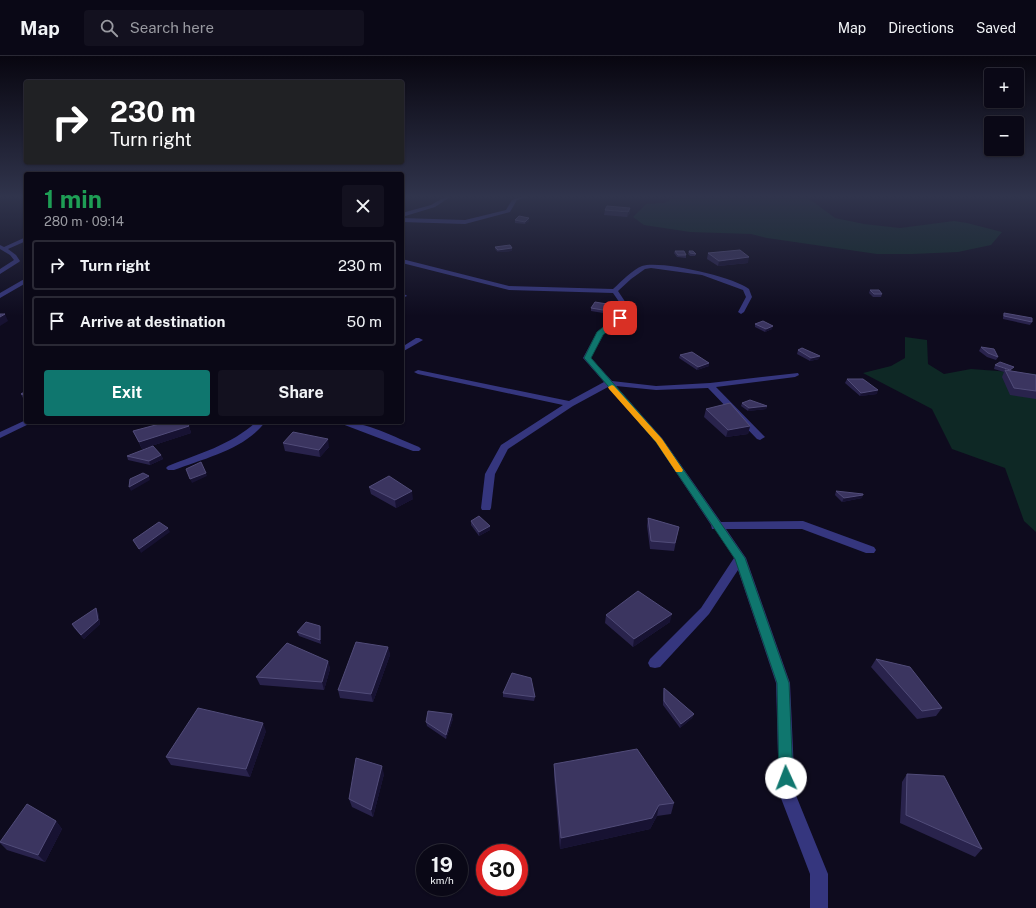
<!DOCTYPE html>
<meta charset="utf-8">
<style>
body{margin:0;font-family:"Public Sans",sans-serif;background:#13111f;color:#f1f3f6;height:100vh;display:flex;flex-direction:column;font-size:15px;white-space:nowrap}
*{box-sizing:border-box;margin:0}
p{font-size:13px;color:#999aa1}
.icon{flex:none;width:22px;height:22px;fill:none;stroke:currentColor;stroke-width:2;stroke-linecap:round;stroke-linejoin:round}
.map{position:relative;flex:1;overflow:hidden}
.drawer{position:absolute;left:24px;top:116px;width:380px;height:252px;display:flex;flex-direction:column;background:#0a0816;border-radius:4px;box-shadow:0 1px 3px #0004,0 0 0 1px #2a2935}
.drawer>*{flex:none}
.hud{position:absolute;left:24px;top:24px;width:380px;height:84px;border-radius:4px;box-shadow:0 1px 3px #0004,0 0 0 1px #2a2935;background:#202124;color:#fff;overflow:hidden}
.fabs{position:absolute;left:984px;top:12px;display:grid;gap:8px}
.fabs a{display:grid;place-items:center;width:40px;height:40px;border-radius:4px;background:#0a0816;box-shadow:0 1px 3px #0004,0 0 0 1px #2a2935;font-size:20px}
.speed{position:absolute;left:416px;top:788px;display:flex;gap:8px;font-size:20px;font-weight:700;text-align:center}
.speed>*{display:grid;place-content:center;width:52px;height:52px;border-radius:50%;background:#0a0816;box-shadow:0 1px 3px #0004,0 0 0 1px #2a2935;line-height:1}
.speed small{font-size:10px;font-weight:400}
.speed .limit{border:6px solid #d22;background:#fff;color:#111}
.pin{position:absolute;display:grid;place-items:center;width:34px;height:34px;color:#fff;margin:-17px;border-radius:8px;box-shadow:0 2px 6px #0006}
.me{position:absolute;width:44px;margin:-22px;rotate:358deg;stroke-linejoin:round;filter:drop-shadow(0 0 3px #0008)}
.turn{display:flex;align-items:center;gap:14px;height:84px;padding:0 20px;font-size:18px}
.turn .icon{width:52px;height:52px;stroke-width:2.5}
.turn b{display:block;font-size:28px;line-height:34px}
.round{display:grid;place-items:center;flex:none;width:42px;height:42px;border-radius:4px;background:#13111f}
.head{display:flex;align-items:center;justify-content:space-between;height:68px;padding:0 20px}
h1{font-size:24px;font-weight:700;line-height:30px;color:#1e9e55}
.action{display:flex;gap:8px;margin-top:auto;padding:8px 20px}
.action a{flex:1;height:46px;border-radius:4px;background:#0f766e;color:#fff;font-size:16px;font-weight:700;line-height:46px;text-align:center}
.action a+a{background:#13111f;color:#f1f3f6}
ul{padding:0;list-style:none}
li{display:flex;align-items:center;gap:12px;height:50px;margin:0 8px 6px;padding:0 12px;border:2px solid #2a2935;border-radius:4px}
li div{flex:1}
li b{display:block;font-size:15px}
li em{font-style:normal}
header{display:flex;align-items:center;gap:24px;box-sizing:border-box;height:56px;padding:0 20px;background:#0a0816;border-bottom:1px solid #2a2935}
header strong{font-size:19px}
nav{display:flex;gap:22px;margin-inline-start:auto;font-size:14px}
.search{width:280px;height:36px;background:#13111f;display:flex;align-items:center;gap:10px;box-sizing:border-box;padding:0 14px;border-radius:4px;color:#999aa1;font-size:15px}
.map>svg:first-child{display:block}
.green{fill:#0e2825}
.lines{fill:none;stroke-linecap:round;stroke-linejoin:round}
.minor{fill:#35367e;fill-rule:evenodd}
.wall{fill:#29234c}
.shaded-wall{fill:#171232}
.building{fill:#3b3560;stroke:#514c79}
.route{fill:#0f766e;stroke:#0a4d48}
.slow{fill:#f59e0b}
</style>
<header>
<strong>Map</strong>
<div class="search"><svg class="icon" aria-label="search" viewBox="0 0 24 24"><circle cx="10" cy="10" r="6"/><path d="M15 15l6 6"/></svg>Search here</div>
<nav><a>Map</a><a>Directions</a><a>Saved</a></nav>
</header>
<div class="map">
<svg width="1036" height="852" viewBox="0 0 1036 852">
<rect width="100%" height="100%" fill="#0e0b1e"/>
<!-- green -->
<path class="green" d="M674 141H807L835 162 864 168 900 172 954 165 967 167 1002 176 991 189 958 196 912 198H877L767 182 751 178 690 176 644 169 633 161 646 148 665 147Z
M905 281 927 284 928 308 944 318 971 313 1036 318V476L1024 465 1005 412 952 393 932 353 863 317 891 310 905 302Z"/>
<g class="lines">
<!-- minor -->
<path class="minor" d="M445 141H450L435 151 402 161V157L431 149Z
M520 141H528L517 144 510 156 465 168 402 166V162L465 164 506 154 512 144Z
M26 181V185L8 193 16 199 20 205 19 206 0 218V213L14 204 10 199 0 193V189L4 191Z
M402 203 509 230 613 233C622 225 632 214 642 210 660 204 734 221 749 233L752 241 744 256 741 258 738 256 746 241 743 234 702 219 651 212 645 213 631 223 618 235 628 250 621 263 603 279 591 302 612 325 656 330 710 327 798 317 799 319 795 321 716 331 763 379 765 381 760 384 757 383 708 332 656 334 616 330 662 382 721 466 803 465 874 491 876 494 874 497H866L802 473H726L746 502 790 627 795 737 828 818V852H810V818L779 737 776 627 738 514 709 558 660 611 655 612 650 611 648 607 650 603 701 552 734 502 715 473H712L711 469 656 386 608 331 573 350 508 393 495 418 491 452 490 454H482L481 452 485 418 501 389 563 349 418 318 414 316 418 314 569 345 604 326 583 302 597 276 616 261 622 250 613 237 509 234 402 207Z
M26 222V227L0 242V237Z
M402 238 406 239 407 240 402 242Z
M416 282H419L423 284 402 296V291Z
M26 364V366H33L0 382V376Z
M256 366H265C245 393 205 402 174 414H168L166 412 168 410C198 398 231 389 256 366Z
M341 366C368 366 394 381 419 391L421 393 419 395H413L342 368Z"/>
</g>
<!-- wall -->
<path class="wall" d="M605 154 630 157 627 161 604 159Z
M515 164 529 165 525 168 515 167Z
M495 191 512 192V195L498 196 495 193Z
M675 195 686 199V202L677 201 674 197Z
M689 195 696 198 695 200H690L688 198Z
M708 197 748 207 718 210 707 203Z
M870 234 882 238 881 241H873L869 237Z
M607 248 606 251 603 257 591 255V252Z
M1004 257 1032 266 1030 269 1003 263V260Z
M755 268 772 273 765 276 755 271Z
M981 291 998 301 996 304 987 301 979 295Z
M798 294 819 303 810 305 797 298Z
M680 299 709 307V310L697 314 679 302Z
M995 309 1012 315H1011L1036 319V343L1010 339 1002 321 1004 316 994 313Z
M847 323 877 338 860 340 845 327Z
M26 335V342H23L21 338Z
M742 347 767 350 766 353 748 355 741 350Z
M706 353 750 370 748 378 726 381 704 361Z
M189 370 191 377 142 393 133 375Z
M283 387 329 391 320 401 285 395Z
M161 399 163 403 150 409 128 404 127 400Z
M369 431 413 443 396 452 371 438Z
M836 435 862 442 842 446 835 439Z
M648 462 679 471 674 495 650 493 647 470Z
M471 465 490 474 479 480 471 469Z
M98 556 100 568 84 583 74 572 72 568Z
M606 559 670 566 633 591 605 567Z
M320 570 321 574V588L299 580 297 576Z
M388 591 390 599 373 646 340 642 338 634Z
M876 603 942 652 936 660 917 663 871 611Z
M328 605 330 613 324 634 260 629 256 621Z
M664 632 694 658 692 662 680 672 663 649V637Z
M503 637 535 641 534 645 503 641Z
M453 663 446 683 427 670 426 666Z
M266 675 250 721 171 709 166 701Z
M554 708 674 747 671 758 657 760 650 773 560 793 554 720Z
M384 718 373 761 352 751 349 743Z
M907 718 982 793 975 801 900 767 902 726Z
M56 765 62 773 45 806 7 794 0 787V785Z"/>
<!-- shaded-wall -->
<path class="shaded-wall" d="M630 152V157L627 161 628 156Z
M529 162V165L525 168V166Z
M512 192V195L498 196V194Z
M749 201 748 207 718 210 719 205Z
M607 248 606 251 603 257V254Z
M5 258 8 265 0 270V261Z
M773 270 772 273 765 276 766 273Z
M820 300 819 303 810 305 811 302Z
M709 307V310L697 314 698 311Z
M878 334 877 338 860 340 861 337Z
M767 350 766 353 748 355 749 352Z
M189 370 191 377 142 393 139 386Z
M750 370 748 378 726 381 728 374Z
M328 383 329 391 320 401 319 394Z
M161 399 163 403 150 409 149 405Z
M206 417 207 420 192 427 190 423Z
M149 420 150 424 131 435 129 431Z
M412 435 413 443 396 452 395 444Z
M863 439 862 442 842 446 844 442Z
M490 470V474L479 480V476Z
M168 472 170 476 141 497 139 493Z
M96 552 98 556 100 568 84 583 81 579Z
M672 558 670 566 633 591 634 583Z
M320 570 321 574V588L320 584Z
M388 591 390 599 373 646 371 638Z
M328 605 330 613 324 634 322 626Z
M452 658 453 663 446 683V679Z
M694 658 692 662 680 672 681 668Z
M263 667 266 675 250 721 246 713Z
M382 710 384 718 373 761 371 754Z
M659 749 657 760 650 773 560 793 561 782Z
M56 765 62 773 45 806 38 799Z"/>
<!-- building -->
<path class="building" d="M607 150 630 152 628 156 605 154Z
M519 160 529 162 525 166 515 164Z
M510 189 512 192 498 194 495 191Z
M740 194 749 201 719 205 708 197Z
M675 195H684L686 199H678Z
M689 195H693L696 198 690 197Z
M870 234H879L882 238H874Z
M595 246 607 248 603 254 591 252Z
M1004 257 1032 262V266L1004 260Z
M0 258H5L0 261Z
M763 265 773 270 766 273 755 268Z
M981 291 994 293 998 301 988 297Z
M802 292 820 300 811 302 798 294Z
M692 296 709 307 698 311 680 299Z
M1000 306 1014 311 1010 314 995 309Z
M1005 314 1036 319V335L1014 332Z
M847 323H863L878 334 861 337Z
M26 335V339L21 338Z
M750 344 767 350 749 352 742 347Z
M730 347 750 370 728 374 706 353Z
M167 366H186L189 370 139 386 133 375Z
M293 376 328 383 319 394 283 387Z
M153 390 161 399 149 405 127 400Z
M201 406 206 417 190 423 186 413Z
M143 417 149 420 129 431 130 423Z
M389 420 412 435 395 444 369 431Z
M836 435 863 438V439L844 442Z
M479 460 490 470 479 476 471 465Z
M648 462 679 471 675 487 651 485Z
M159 466 168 472 139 493 133 484Z
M638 535 672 558 634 583 606 559Z
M96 552 98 564 81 579 72 568Z
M306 566 320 570V584L297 576Z
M356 586 388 591 371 638 338 634Z
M287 587 328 605 322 626 256 621Z
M876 603 910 611 942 652 922 655Z
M512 617 531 622 535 641 503 637Z
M664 632 694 658 681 668 664 645Z
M198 652 263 667 246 713 166 701Z
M428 655 452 658 446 679 426 666Z
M637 693 674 747 659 749 652 762 561 782 554 708Z
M356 702 382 710 371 754 349 743Z
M907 718 944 720 982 793 906 759Z
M27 748 56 765 38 799 0 786Z"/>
<!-- sky -->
<linearGradient id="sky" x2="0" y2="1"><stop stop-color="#080610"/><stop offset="0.54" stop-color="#30344c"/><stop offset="1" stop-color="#30344c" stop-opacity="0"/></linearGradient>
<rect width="1036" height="260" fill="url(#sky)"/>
<!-- route -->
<path class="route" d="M617 260 623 262 603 279 591 302 662 383 745 502 789 627 793 722 791 726 786 728 781 726 779 722 777 627 735 503 656 386 584 302 597 276Z"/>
<!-- slow -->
<path class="slow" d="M612 329 614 330 662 383 683 414 682 416H676L656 386 609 333 608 331Z"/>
</svg>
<div class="fabs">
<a>+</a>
<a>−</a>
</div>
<div class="speed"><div>19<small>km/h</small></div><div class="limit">30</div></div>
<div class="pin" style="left:620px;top:262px;background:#d93025"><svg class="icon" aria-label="arrive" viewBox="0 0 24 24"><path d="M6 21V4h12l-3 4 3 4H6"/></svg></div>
<svg class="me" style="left:786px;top:722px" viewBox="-20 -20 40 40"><circle r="19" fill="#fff"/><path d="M0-13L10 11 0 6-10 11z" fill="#0f766e"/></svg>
<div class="hud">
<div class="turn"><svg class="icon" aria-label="right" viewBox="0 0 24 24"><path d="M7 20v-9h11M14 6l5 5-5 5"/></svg><div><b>230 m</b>Turn right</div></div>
</div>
<section class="drawer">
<div class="head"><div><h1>1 min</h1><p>280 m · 09:14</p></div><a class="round"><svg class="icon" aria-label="close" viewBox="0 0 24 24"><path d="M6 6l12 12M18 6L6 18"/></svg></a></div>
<ul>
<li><svg class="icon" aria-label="right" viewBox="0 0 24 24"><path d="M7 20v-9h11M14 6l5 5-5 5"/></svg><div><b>Turn right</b></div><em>230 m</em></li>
<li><svg class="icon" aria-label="arrive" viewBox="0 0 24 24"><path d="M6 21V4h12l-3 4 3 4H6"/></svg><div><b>Arrive at destination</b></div><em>50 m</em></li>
</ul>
<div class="action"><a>Exit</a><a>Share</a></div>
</section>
</div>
